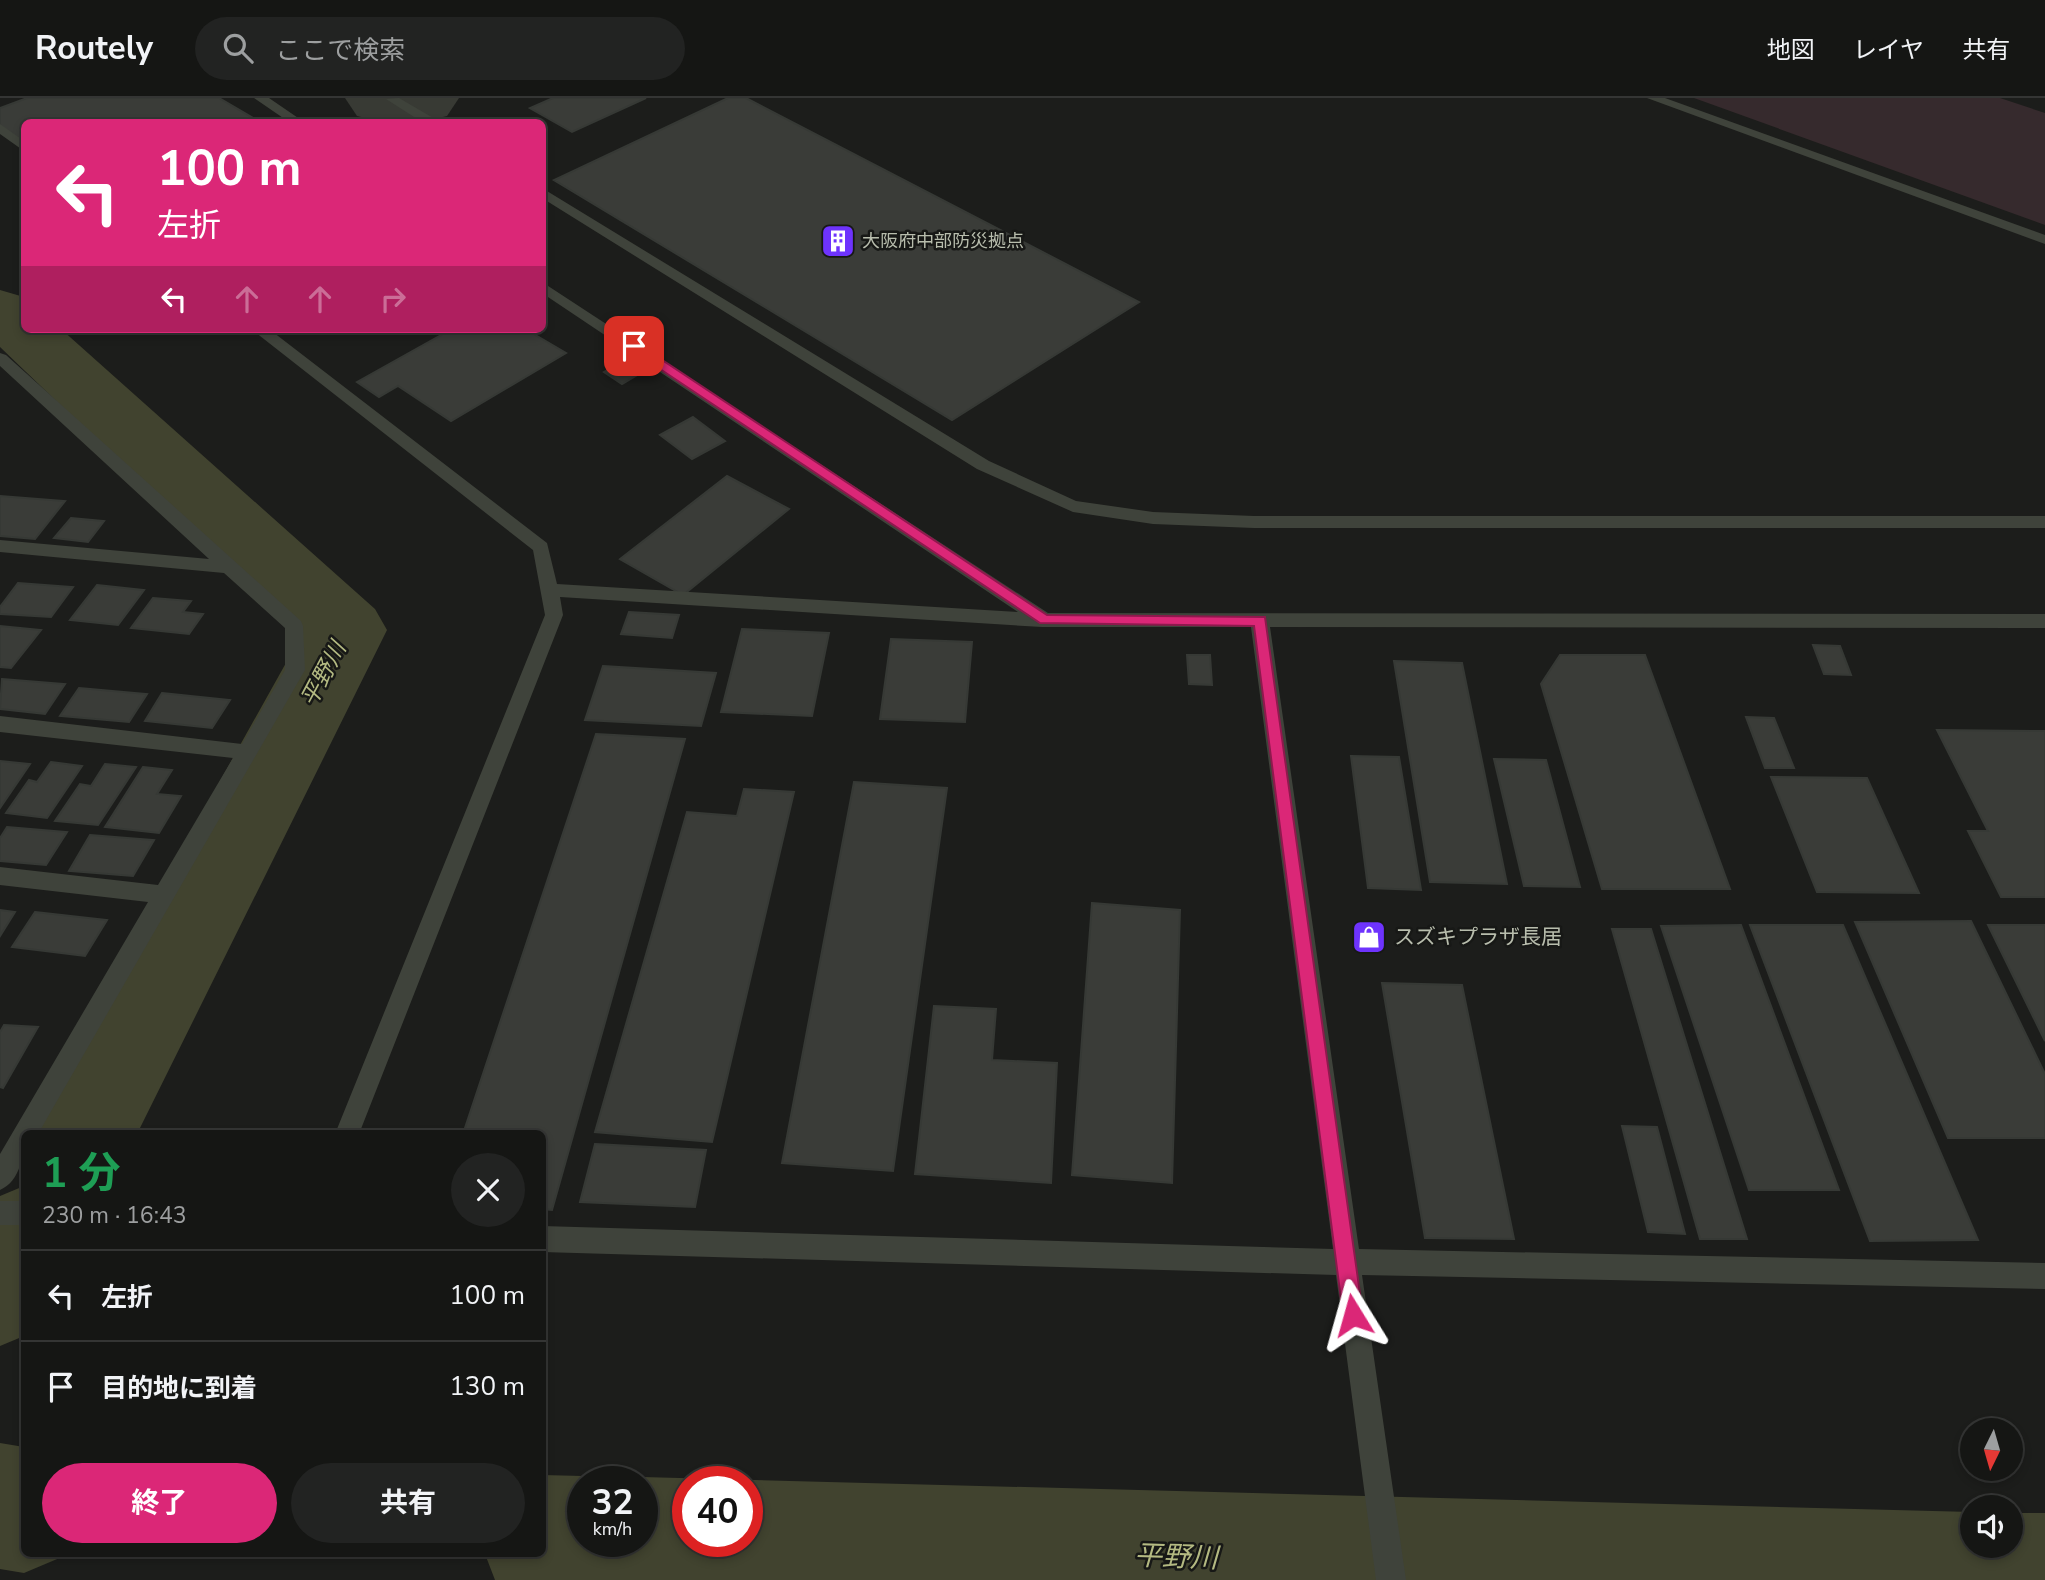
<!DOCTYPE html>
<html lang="ja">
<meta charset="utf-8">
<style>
body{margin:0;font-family:"Nunito Sans","Noto Sans JP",sans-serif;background:#222322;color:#f1f3f6;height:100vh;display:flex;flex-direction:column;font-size:26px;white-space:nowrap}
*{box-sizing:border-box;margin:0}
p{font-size:23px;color:#9d9fa0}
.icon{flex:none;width:38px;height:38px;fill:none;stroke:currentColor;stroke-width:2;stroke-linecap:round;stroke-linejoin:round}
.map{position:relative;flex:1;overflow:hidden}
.side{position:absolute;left:21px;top:1032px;width:525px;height:427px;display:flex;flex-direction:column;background:#151614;border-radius:10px;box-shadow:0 4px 10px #0003,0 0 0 2px #343534}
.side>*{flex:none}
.hud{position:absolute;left:21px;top:21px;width:525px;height:214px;border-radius:10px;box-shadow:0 4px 10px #0003,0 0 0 2px #343534;background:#db2777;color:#fff;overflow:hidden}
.needle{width:46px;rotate:185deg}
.controls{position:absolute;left:1960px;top:1320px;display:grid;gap:14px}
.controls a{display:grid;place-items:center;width:63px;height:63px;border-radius:50%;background:#151614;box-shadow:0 4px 10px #0003,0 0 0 2px #343534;font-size:35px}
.speed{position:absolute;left:567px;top:1368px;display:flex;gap:14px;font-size:35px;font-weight:700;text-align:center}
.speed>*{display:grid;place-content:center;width:91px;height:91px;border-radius:50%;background:#151614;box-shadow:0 4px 10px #0003,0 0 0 2px #343534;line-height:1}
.speed small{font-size:18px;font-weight:400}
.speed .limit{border:10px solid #d22;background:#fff;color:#111}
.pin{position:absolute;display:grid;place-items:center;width:60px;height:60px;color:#fff;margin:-30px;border-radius:14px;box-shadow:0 4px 10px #0006}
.me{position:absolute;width:77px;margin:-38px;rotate:352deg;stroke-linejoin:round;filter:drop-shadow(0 0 5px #0008)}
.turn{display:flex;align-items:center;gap:24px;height:147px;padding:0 21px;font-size:32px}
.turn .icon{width:91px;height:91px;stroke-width:2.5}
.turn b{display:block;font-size:49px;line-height:60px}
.lanes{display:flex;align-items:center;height:66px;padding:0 21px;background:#0003;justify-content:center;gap:35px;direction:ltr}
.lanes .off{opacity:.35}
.round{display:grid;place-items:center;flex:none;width:74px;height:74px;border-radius:37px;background:#222322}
.overview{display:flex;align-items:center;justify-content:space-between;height:119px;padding:0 21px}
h1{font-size:42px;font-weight:700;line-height:52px;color:#1e9e55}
.button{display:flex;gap:14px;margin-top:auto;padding:14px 21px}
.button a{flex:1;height:80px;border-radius:42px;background:#db2777;color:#fff;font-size:28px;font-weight:700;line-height:80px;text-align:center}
.button a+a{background:#222322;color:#f1f3f6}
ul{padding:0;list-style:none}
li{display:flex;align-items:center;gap:21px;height:91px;padding:0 21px;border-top:2px solid #343534}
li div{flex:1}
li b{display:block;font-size:26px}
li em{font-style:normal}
header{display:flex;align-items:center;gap:42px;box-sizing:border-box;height:98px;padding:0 35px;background:#151614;border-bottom:2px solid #343534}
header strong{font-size:33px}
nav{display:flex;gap:38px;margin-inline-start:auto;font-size:24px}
.search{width:490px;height:63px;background:#222322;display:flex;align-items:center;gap:18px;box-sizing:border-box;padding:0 24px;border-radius:38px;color:#9d9fa0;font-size:26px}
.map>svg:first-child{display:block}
.green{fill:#362a2d}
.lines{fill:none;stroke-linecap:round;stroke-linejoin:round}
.river{fill:#41432f;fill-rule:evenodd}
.taxiway{fill:#383a34;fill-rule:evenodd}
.building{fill:#3a3c38;stroke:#363935;stroke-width:2}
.minor{fill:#3f433b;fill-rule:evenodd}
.route{fill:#db2777;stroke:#8e194d;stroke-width:2}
.labels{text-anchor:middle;stroke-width:5;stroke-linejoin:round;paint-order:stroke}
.far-poi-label{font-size:18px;fill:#b8bdad;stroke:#171816;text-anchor:start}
.poi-label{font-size:21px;fill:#b8bdad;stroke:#171816;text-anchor:start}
.water-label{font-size:23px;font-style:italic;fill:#b4ba82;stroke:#171816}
.near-water-label{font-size:28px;font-style:italic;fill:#b4ba82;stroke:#171816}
</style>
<header>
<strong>Routely</strong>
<div class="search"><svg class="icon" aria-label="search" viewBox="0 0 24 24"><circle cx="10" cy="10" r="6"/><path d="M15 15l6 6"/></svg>ここで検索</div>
<nav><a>地図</a><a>レイヤ</a><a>共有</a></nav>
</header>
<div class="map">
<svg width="2045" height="1482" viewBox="0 0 2045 1482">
<rect width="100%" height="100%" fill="#1c1d1b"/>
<!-- green -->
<path class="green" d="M1694 0H2000L2045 15V127Z"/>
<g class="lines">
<!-- river -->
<path class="river" d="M0 192 24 199V231H61L375 511 387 532 137 1036H27L43 1000 301 538 0 249Z
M24 1088V1238L0 1248V1098Z
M0 1345 24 1349V1456H69L24 1475 0 1471Z
M542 1377 583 1378 597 1384H583V1444H642V1384H630L642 1379 1972 1414V1447H2011V1415H2045V1482H495L485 1456H542ZM688 1384H747V1444H688Z"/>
<!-- taxiway -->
<path class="taxiway" d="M345 0H459L447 18C415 26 389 26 357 18Z"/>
</g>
<!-- building -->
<path class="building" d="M27 0H219L260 24H24V45L0 28V10Z
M553 0H646L572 34 530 10Z
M728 0H746L1139 204 952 322 554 82Z
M452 231H525L566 255 451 323 398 288 379 299 357 284Z
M621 264 639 276 622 286 604 274Z
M693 319 725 343 692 361 660 337Z
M727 378 789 411 683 497 620 461Z
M0 398 65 403 35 441 0 438Z
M71 420 104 423 88 444 54 440Z
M18 485 73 489 51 519 0 516V509Z
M97 487 144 492 118 527 70 522Z
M153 500 191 503 183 514 203 516 189 536 131 530Z
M629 514 679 517 672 540 621 536Z
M0 528 41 532 11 570 0 569Z
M742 531 829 535 812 618 721 614Z
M891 541 972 544 965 624 880 621Z
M1813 547 1840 548 1851 577 1824 576Z
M1187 557H1210L1212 587 1189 586Z
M1560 557H1645L1730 791H1602L1541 586Z
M1394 563 1462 565 1507 786 1430 784Z
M603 568 716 575 701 628 585 622Z
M2 581 65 586 45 616 0 611Z
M79 590 147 596 129 624 60 618Z
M162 595 230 602 212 630 145 623Z
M1746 619 1774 620 1794 670H1765Z
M1937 632 2045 633V799H2001L1968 733H1988Z
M596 636 685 641 552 1112 542 1111V1036H463Z
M1351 658 1399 659 1421 792 1368 790Z
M1494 661 1546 662 1580 789 1524 788Z
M0 663 30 666 0 710Z
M51 664 82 668 47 720 6 715 29 682 37 684Z
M105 666 136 669 98 727 55 723 80 686 91 688Z
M143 669 172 672 157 696 181 698 159 735 105 729Z
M1771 679 1867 680 1919 795 1817 794Z
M854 684 947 690 893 1073 782 1065Z
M744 691 794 694 712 1044 595 1034 687 714 737 718Z
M7 729 67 734 46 767 0 763V740Z
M90 737 154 742 133 778 69 773Z
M1092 805 1180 812 1172 1085 1072 1077Z
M0 812 15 814 0 838Z
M35 814 107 822 85 858 12 849Z
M1971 823 2045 976V1040H1948L1855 824Z
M1741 827 1839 1092H1749L1661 828Z
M1750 827H1843L1978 1142 1870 1143Z
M1988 827H2045V943Z
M1612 831H1651L1747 1141H1700Z
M1382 885 1462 887 1514 1141 1425 1140Z
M934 908 996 911 992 962 1057 965 1051 1085 915 1076Z
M4 927 38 929 3 990 0 989V934Z
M1622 1028 1657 1029 1685 1136 1648 1134Z
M595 1046 706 1052 695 1109 580 1104Z"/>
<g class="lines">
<!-- minor -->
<path class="minor" d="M254 0H269L304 24H289Z
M399 0 435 21 437 24H422L386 1Z
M1647 0H1665L2045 137V146Z
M0 26 24 43V53L0 36Z
M542 90 989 363 1076 403 1153 414 1254 418H2045V430H1254L1153 426 1073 414 977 371 542 100Z
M542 184 1048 515 2045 516V530L1270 529 1359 1151 2045 1165V1191L1362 1177 1406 1482H1376L1336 1177 542 1154V1128L1333 1151 1251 529H1042L560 499 563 517 359 1036H335L545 517 533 452 251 231H269L547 445 557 486 1018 514 542 195Z
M0 255 6 257 301 523 303 528 305 572 38 1036H24C24 1056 21 1083 0 1092V1056L148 804 0 787V769L158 787 233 660 0 634V618L242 646 285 572V530L224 475 0 454V442L209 461 0 268Z
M0 1103H24V1127H0Z"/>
</g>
<!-- route -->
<path class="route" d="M630 246H638L1047 517 1265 519 1363 1217 1360 1224 1353 1227 1346 1224 1343 1217 1254 528 1040 525 630 251Z"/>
<!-- icons -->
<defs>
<g id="building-square" transform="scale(1.75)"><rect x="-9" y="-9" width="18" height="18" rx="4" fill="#6e33fd" stroke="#171816"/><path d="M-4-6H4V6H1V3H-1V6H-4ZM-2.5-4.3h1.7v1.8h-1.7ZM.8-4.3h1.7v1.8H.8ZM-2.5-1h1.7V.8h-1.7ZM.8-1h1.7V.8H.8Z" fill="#fff"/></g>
<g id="shop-square" transform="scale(1.75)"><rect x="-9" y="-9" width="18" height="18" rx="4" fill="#6e33fd" stroke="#171816"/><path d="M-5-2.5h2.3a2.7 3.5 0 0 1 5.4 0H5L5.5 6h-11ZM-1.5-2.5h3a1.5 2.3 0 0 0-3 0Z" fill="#fff"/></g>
</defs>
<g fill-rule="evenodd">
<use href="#building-square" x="838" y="143"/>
<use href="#shop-square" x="1369" y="839"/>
</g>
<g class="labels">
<!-- far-poi labels -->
<g class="far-poi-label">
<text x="862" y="149">大阪府中部防災拠点</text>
</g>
<!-- poi labels -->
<g class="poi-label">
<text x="1394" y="846">スズキプラザ長居</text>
</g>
<!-- water labels -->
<g class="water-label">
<text transform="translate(323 576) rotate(-62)" y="8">平野川</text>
</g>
<!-- near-water labels -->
<g class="near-water-label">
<text transform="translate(1176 1458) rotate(2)" y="10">平野川</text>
</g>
</g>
</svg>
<div class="controls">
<a><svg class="needle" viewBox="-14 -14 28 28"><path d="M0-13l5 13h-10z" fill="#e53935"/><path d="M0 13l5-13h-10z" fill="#9d9fa0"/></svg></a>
<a><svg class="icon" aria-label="sound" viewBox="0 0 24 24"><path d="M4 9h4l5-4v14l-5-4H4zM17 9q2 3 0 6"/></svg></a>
</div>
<div class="speed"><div>32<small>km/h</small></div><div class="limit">40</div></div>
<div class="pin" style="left:634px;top:248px;background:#d93025"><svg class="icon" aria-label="arrive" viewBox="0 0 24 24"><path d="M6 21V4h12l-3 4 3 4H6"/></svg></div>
<svg class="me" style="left:1353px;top:1217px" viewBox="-20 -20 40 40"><path d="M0-17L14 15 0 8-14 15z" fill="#db2777" stroke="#fff" stroke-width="4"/></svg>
<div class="hud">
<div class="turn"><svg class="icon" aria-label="left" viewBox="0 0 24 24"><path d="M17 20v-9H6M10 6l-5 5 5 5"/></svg><div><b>100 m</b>左折</div></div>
<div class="lanes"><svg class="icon" aria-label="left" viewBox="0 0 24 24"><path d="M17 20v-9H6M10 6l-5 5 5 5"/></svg><svg class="icon off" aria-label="ahead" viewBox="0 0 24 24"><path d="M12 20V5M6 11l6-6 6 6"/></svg><svg class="icon off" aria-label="ahead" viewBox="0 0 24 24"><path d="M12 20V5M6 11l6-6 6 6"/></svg><svg class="icon off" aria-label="right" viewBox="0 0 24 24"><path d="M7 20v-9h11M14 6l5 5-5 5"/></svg></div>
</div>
<section class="side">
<div class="overview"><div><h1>1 分</h1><p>230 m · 16:43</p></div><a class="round"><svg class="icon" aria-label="close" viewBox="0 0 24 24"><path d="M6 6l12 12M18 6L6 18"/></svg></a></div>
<ul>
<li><svg class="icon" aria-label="left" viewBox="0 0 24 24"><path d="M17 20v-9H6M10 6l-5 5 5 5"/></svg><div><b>左折</b></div><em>100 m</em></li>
<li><svg class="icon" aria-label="arrive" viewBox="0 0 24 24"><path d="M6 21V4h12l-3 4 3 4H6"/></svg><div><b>目的地に到着</b></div><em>130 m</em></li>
</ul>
<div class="button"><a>終了</a><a>共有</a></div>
</section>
</div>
